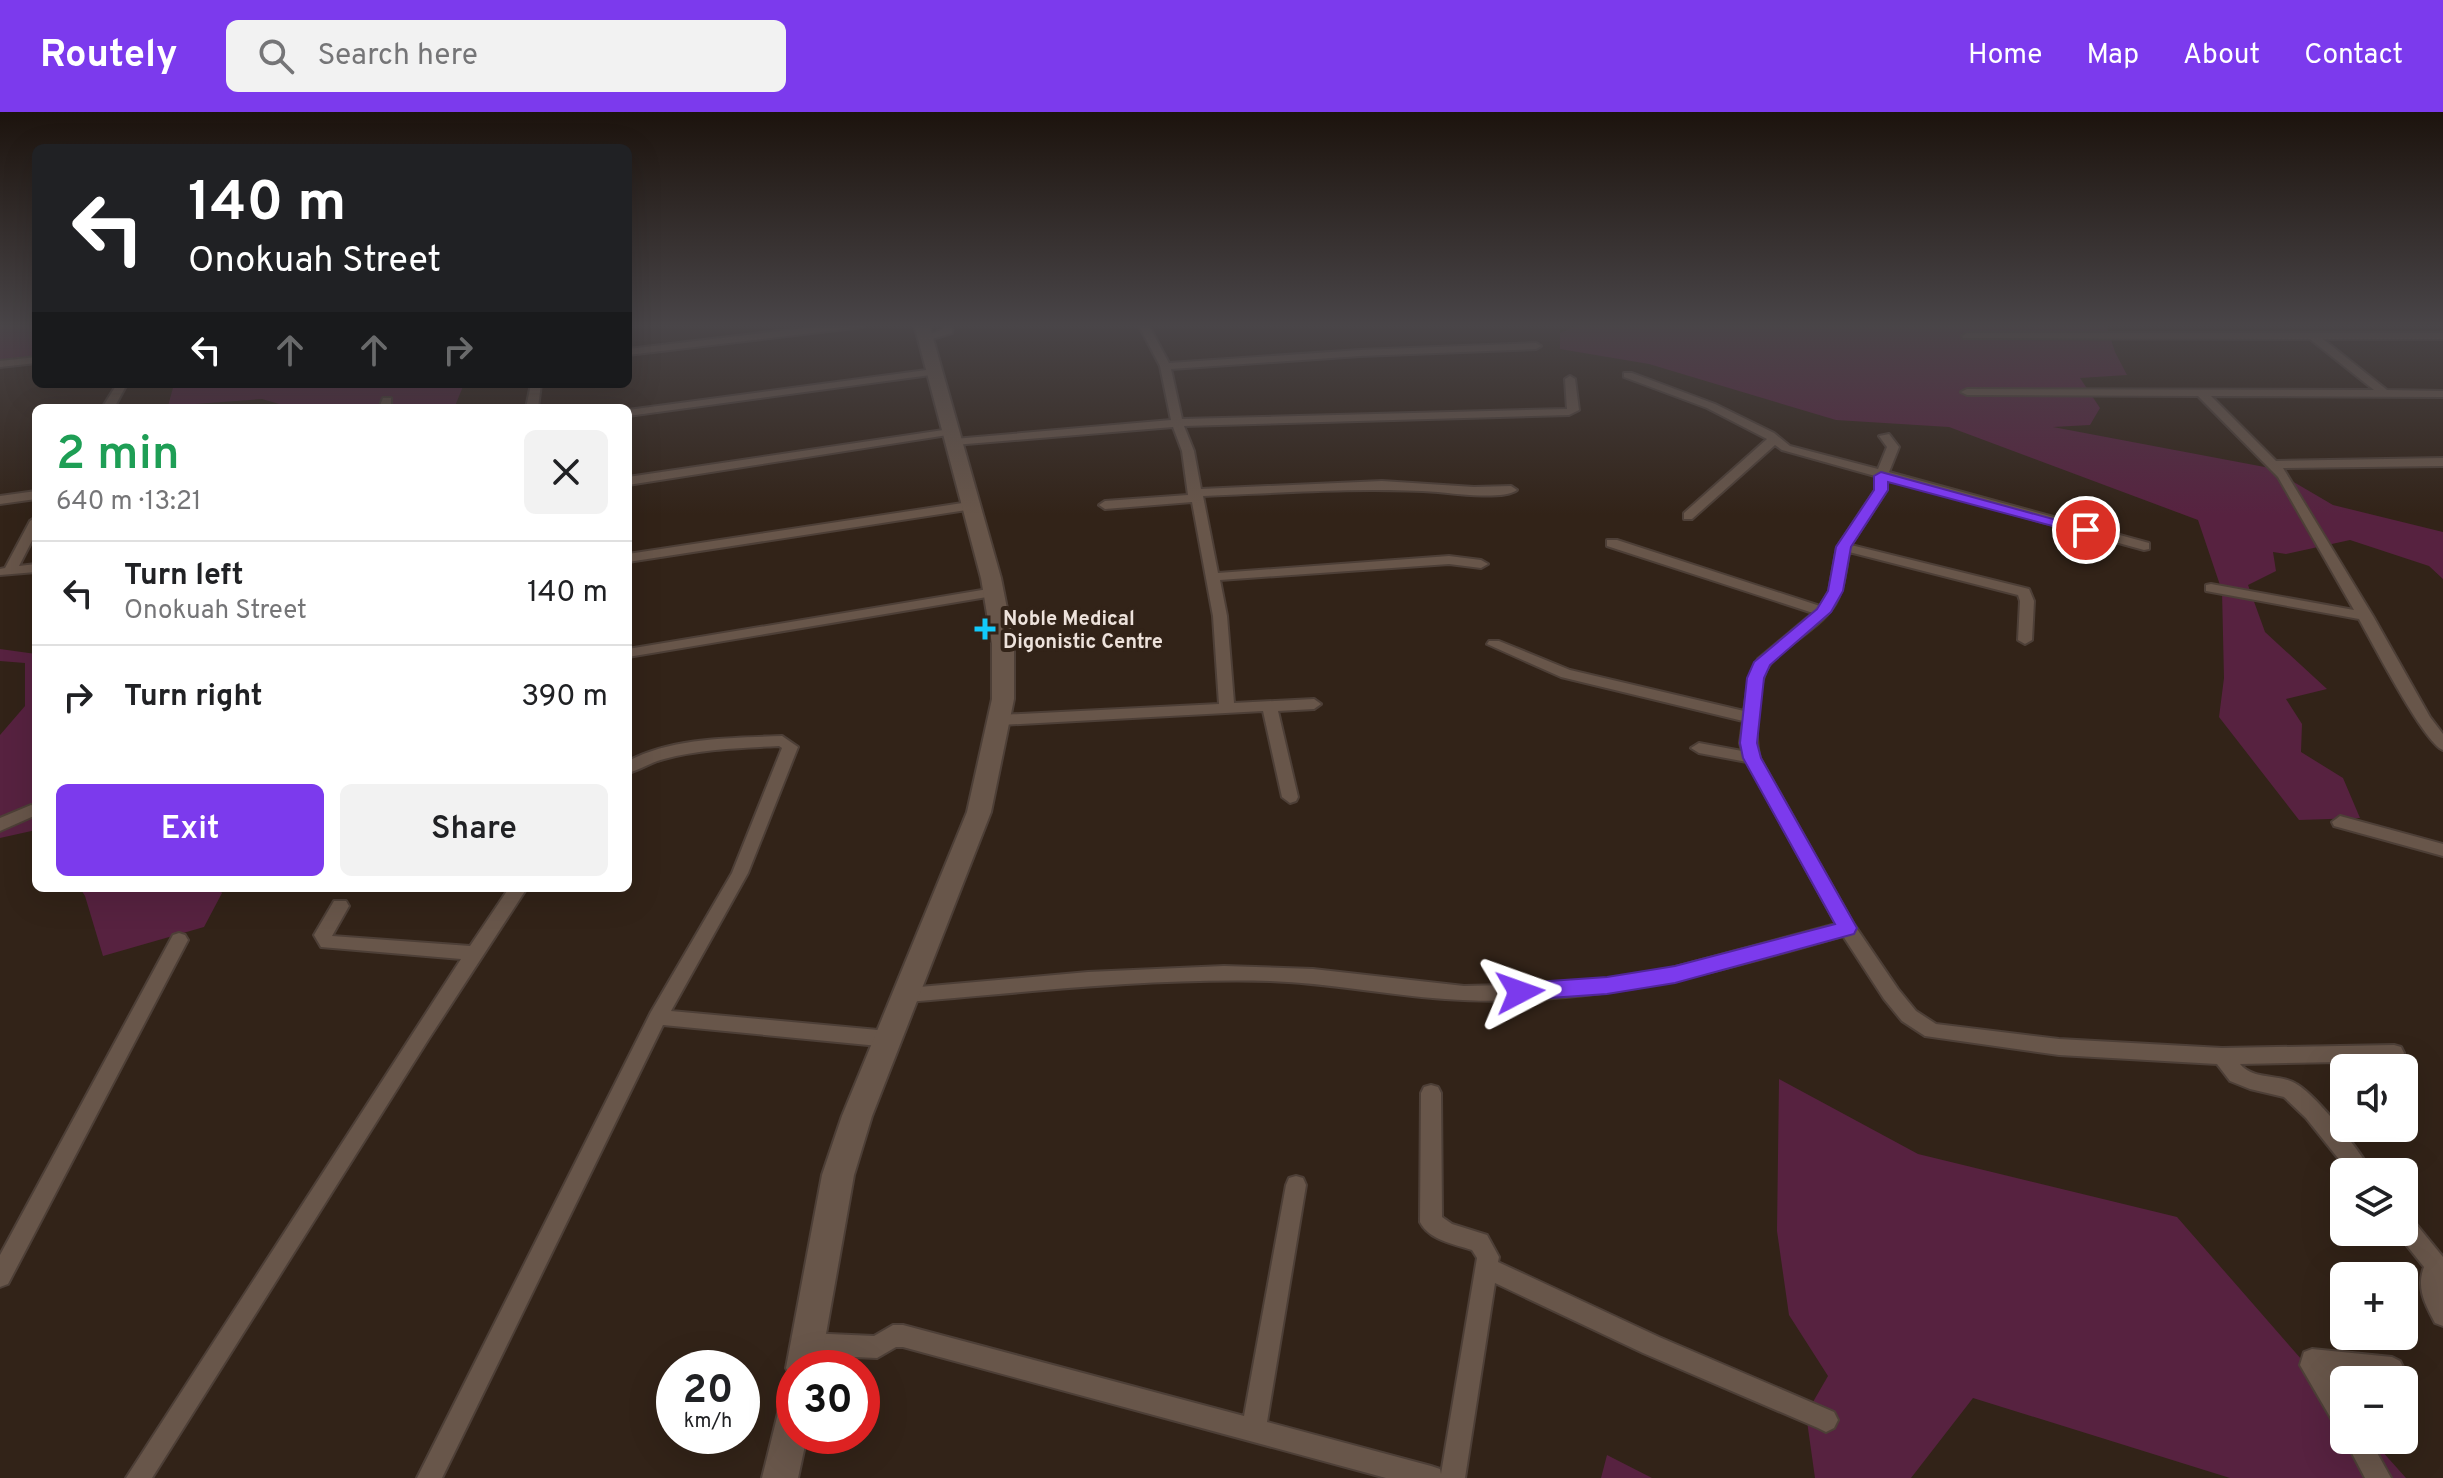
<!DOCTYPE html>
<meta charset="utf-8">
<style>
body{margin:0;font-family:Overpass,sans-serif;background:#f2f2f2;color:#202124;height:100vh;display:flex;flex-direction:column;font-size:30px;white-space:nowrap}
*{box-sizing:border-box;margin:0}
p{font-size:26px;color:#757577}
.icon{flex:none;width:44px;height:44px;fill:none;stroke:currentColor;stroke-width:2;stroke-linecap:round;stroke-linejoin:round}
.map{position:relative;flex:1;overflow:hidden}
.side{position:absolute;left:32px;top:292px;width:600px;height:488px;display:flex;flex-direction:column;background:#fff;border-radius:12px;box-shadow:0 8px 32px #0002}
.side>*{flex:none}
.hud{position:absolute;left:32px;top:32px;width:600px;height:244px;border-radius:12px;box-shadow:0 8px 32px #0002;background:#202124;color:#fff;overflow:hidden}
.controls{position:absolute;left:2330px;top:942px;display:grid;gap:16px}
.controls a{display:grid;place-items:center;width:88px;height:88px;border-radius:12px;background:#fff;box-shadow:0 8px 32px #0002;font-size:40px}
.speed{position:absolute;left:656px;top:1238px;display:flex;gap:16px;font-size:40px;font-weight:700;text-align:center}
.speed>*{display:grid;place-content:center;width:104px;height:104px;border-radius:50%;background:#fff;box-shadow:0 8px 32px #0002;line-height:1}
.speed small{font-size:20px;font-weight:400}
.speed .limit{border:12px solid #d22;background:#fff;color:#111}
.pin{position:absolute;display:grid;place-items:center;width:68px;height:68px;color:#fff;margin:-34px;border:4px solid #fff;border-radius:50%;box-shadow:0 2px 8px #0007}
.me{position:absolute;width:88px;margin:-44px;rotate:86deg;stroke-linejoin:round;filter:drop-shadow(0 0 6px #0008)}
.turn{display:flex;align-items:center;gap:28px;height:168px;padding:0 24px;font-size:36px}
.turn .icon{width:104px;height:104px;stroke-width:2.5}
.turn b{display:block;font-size:56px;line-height:68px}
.lanes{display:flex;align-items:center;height:76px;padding:0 24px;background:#0003;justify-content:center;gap:40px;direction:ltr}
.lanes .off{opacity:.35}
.round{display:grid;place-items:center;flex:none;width:84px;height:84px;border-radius:12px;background:#f2f2f2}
.overview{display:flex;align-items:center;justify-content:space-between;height:136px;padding:0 24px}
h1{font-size:48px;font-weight:600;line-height:60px;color:#1e9e55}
.action{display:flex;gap:16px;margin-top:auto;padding:16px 24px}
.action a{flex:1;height:92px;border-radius:12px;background:#7c3aed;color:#fff;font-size:32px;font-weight:600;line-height:92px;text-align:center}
.action a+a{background:#f2f2f2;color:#202124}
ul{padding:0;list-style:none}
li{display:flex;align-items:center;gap:24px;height:104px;padding:0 24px;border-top:2px solid #e0e0e0}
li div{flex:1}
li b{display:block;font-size:30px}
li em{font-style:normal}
header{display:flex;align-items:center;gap:48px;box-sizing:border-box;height:112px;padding:0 40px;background:#7c3aed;color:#fff}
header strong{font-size:38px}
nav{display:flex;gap:44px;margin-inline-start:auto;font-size:28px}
.search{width:560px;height:72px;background:#f2f2f2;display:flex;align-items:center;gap:20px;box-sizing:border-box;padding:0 28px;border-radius:12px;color:#757577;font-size:30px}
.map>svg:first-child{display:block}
.green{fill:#572240}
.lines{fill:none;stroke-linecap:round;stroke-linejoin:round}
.street-casing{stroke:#4d3f37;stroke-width:4}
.secondary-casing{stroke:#4d3f37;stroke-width:4}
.street{fill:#68564a;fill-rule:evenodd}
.secondary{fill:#68564a;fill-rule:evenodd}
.route{fill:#7c3aed;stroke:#51269a;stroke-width:2}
.poi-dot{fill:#12cafb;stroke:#322318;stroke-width:3}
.labels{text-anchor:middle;stroke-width:8;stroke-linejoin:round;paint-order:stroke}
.poi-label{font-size:20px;font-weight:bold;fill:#ede2db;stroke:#322318;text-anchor:start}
</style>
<header>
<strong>Routely</strong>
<div class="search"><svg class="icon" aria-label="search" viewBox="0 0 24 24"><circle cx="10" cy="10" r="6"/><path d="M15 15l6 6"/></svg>Search here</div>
<nav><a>Home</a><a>Map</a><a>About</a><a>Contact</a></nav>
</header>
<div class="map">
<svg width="2443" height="1366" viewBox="0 0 2443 1366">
<rect width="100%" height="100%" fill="#322318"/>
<!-- green -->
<path class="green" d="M0 212H36V248L0 254Z
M1581 212H2106L2115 240 2127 263 2080 266 2100 296 2090 313 2053 315 2270 356 2333 393 2443 420V467L2429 454 2350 428 2286 442 2273 440 2276 459 2248 473 2265 520 2327 577 2286 587 2302 612 2301 640 2343 666 2360 706 2299 708 2219 605 2224 566 2222 479 2198 408 1949 315 1836 308 1649 252 1560 237V221Z
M174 272H464L455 294 293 296 262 287 168 294Z
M0 537 36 542V718L0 726V623L25 594V551L0 549Z
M80 776H218L222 781 204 815 103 844 85 784Z
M1779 967 1918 1042 2177 1105 2344 1296V1328H2372L2406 1366H2230L1973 1286 1911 1366H1815L1806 1302 1828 1264 1789 1203 1777 1119Z
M1607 1343 1652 1366H1601Z"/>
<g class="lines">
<!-- street casing -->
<g class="street-casing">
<path id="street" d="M839 212H867L862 215 628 243V237Z
M943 212H953L952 221 925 229 920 226 943 217Z
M1138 212H1148L1169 251 1360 238 1536 231 1541 234 1536 237 1360 244 1171 257 1182 307 1567 297 1565 267 1570 264 1575 267 1579 298 1569 303 1184 314 1194 339 1201 377 1382 369 1474 375 1511 374 1517 378C1503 388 1457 382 1438 380 1360 375 1281 381 1203 384L1218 461 1449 444 1481 448 1488 452 1481 456 1449 452 1220 468 1227 504 1234 591 1314 587 1321 592 1314 597 1278 599 1298 685 1296 689 1290 691 1282 685 1263 599 1000 613 992 608 1000 603 1219 592 1213 504 1192 390 1105 397 1099 393 1105 389 1188 383 1182 339 1173 315 954 333 948 330 954 327 1171 308 1160 254Z
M1967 221H2443V227H2323L2387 278 2443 279V285L2211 284 2276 349 2443 346V354L2283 356 2373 504 2430 605 2443 622V638C2424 631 2372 530 2359 507L2206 479V473L2211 472 2354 498 2278 365 2198 284 1967 283 1961 280 1967 277 2374 278 2310 227 1963 226 1962 224Z
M36 245V251L0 255V249Z
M934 257 939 260 938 262 628 304V298Z
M1624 261H1632L1715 292 1774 321 1790 334 1878 357 1887 335 1879 324 1889 322 1899 335 1889 360 2149 431V437L2144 438 1887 367V378L1851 433 2029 477 2034 489 2032 528 2025 532 2018 528 2020 489 2018 483 1849 440C1845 463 1844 485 1827 503 1811 521 1787 532 1771 551 1757 567 1754 627 1760 646L1853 811 1898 877 1916 899 1936 912 2059 927 2222 936 2394 933 2401 935 2404 941 2401 947 2394 949 2240 952C2254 969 2281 961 2298 973 2317 985 2362 1040 2371 1060H2349L2306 1006 2284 985 2250 977 2230 969 2217 952 2059 943 1925 924 1902 909 1884 887 1843 824C1751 850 1661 877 1566 885 1526 889 1485 890 1445 887 1386 883 1329 871 1270 869 1149 866 1028 880 908 890L901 888 899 883 901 878 908 876 1088 860 1224 854 1313 857 1464 874 1546 872 1607 867 1668 857 1836 812 1747 650 1699 641 1691 636 1699 631 1742 639 1740 631 1743 609 1561 565 1487 532 1489 529H1499L1570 558 1744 599 1749 566 1758 547 1813 501 1607 434V428H1617L1820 494 1829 479 1837 435 1875 378V364L1782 338 1775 333 1692 407H1684V401L1767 327 1707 296 1624 265Z
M117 272H127L114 296H102Z
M531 272H541L538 296H526Z
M383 286H391V296H379Z
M950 317 956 320 954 322 628 373V365Z
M36 379V387L0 392V384Z
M969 390 973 391V397L628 450V442Z
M36 405V421L19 454 36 452V460L0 463V457L5 456 30 409Z
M994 476 1001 480 999 483 628 545V537Z
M782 624 798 635 748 761 671 899 889 919 896 921 899 927 896 933 889 935 663 913 442 1366H417L651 900 732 761 782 636 779 634C741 636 701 637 664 647 651 650 640 658 628 661V649C673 625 732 626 782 624Z
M31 693 36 695V703L0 719V706Z
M2340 704 2443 732V744L2334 714 2332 710Z
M509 776H527L428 928 152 1366H126L461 847 321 835 314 823 334 789H346L349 794 332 824 470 834Z
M179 821 185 823 188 828 8 1172 0 1175V1143L173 823Z
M1431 973 1438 975 1441 981 1442 1105 1452 1112 1487 1123 1499 1145 1498 1150 1659 1225 1834 1300 1838 1308 1834 1316 1826 1320 1818 1316 1643 1241 1495 1171 1465 1366H1386L903 1235H896L877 1246 807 1243 799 1240 796 1232 799 1224 807 1221 874 1224 893 1213H903L1244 1304 1286 1073 1289 1066 1296 1064 1303 1066 1306 1073 1267 1310 1431 1354 1440 1357 1441 1362 1477 1146 1472 1138C1454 1132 1429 1128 1420 1110L1421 981 1424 975Z
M2404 1104 2412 1107 2443 1145V1214L2435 1211C2425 1192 2416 1176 2424 1155L2396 1120H2404Z
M2312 1237 2392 1245 2400 1249 2404 1257 2400 1265 2393 1268 2330 1262 2344 1285V1319L2336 1315 2300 1253 2304 1240Z
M2345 1328H2370L2391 1366H2365Z"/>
</g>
<!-- secondary casing -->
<g class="secondary-casing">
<path id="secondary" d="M914 212H929L1001 466 1014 532V587L991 700 872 1004 854 1063 820 1256H794V1270L786 1256 822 1063 842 1004 967 700 992 587V532L981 466Z
M794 1284V1324H807L798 1366H762L781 1289Z"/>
</g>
<!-- street -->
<use href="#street" class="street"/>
<!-- secondary -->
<use href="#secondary" class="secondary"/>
</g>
<!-- sky -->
<linearGradient id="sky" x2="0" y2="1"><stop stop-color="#1c130d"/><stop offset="0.53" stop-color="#494548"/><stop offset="1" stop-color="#494548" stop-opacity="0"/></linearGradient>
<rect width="2443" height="403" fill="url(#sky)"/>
<!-- route -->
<path class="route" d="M1881 360 2093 418 2086 423 1888 370V378L1851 435 1843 479 1831 500 1770 553 1764 566 1757 631 1761 646 1857 816 1854 822 1675 871 1607 882 1520 888 1513 886 1510 880 1513 874 1520 871 1607 865 1675 854 1835 812 1743 646 1740 631 1747 566 1754 550 1817 497 1828 479 1836 435 1874 378V364Z"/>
<!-- markers -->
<path class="poi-dot" d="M981 505h8v8h8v8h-8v8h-8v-8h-8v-8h8z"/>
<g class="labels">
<!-- poi labels -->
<g class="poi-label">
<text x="1003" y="513">Noble Medical<tspan x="1003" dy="23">Digonistic Centre</tspan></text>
</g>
</g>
</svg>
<div class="controls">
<a><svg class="icon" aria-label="sound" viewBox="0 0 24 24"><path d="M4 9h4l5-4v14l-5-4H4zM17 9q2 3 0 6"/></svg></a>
<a><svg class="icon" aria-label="layers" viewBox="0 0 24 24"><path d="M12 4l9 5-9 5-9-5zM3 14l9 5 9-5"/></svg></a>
<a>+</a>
<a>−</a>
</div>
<div class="speed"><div>20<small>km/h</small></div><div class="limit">30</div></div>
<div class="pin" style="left:2086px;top:418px;background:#d93025"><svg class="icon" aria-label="arrive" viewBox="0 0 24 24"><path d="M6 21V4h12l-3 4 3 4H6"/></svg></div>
<svg class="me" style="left:1520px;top:880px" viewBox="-20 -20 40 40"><path d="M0-17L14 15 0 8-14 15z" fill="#7c3aed" stroke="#fff" stroke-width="4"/></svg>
<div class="hud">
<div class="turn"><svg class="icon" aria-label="left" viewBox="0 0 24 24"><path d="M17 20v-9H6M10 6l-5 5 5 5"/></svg><div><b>140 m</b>Onokuah Street</div></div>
<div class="lanes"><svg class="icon" aria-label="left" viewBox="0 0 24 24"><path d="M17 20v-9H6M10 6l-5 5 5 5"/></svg><svg class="icon off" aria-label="ahead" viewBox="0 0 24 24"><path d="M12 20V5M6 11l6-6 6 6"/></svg><svg class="icon off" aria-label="ahead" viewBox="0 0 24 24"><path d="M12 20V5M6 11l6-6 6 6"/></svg><svg class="icon off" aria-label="right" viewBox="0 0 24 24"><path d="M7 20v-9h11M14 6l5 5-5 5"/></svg></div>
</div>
<section class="side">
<div class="overview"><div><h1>2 min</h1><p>640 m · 13:21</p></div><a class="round"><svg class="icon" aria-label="close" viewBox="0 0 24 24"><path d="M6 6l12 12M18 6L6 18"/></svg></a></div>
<ul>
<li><svg class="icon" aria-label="left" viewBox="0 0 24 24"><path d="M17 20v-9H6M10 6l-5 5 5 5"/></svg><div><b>Turn left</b><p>Onokuah Street</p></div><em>140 m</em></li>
<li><svg class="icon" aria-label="right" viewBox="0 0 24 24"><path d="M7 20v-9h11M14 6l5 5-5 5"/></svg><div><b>Turn right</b></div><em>390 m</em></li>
</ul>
<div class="action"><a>Exit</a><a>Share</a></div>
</section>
</div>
